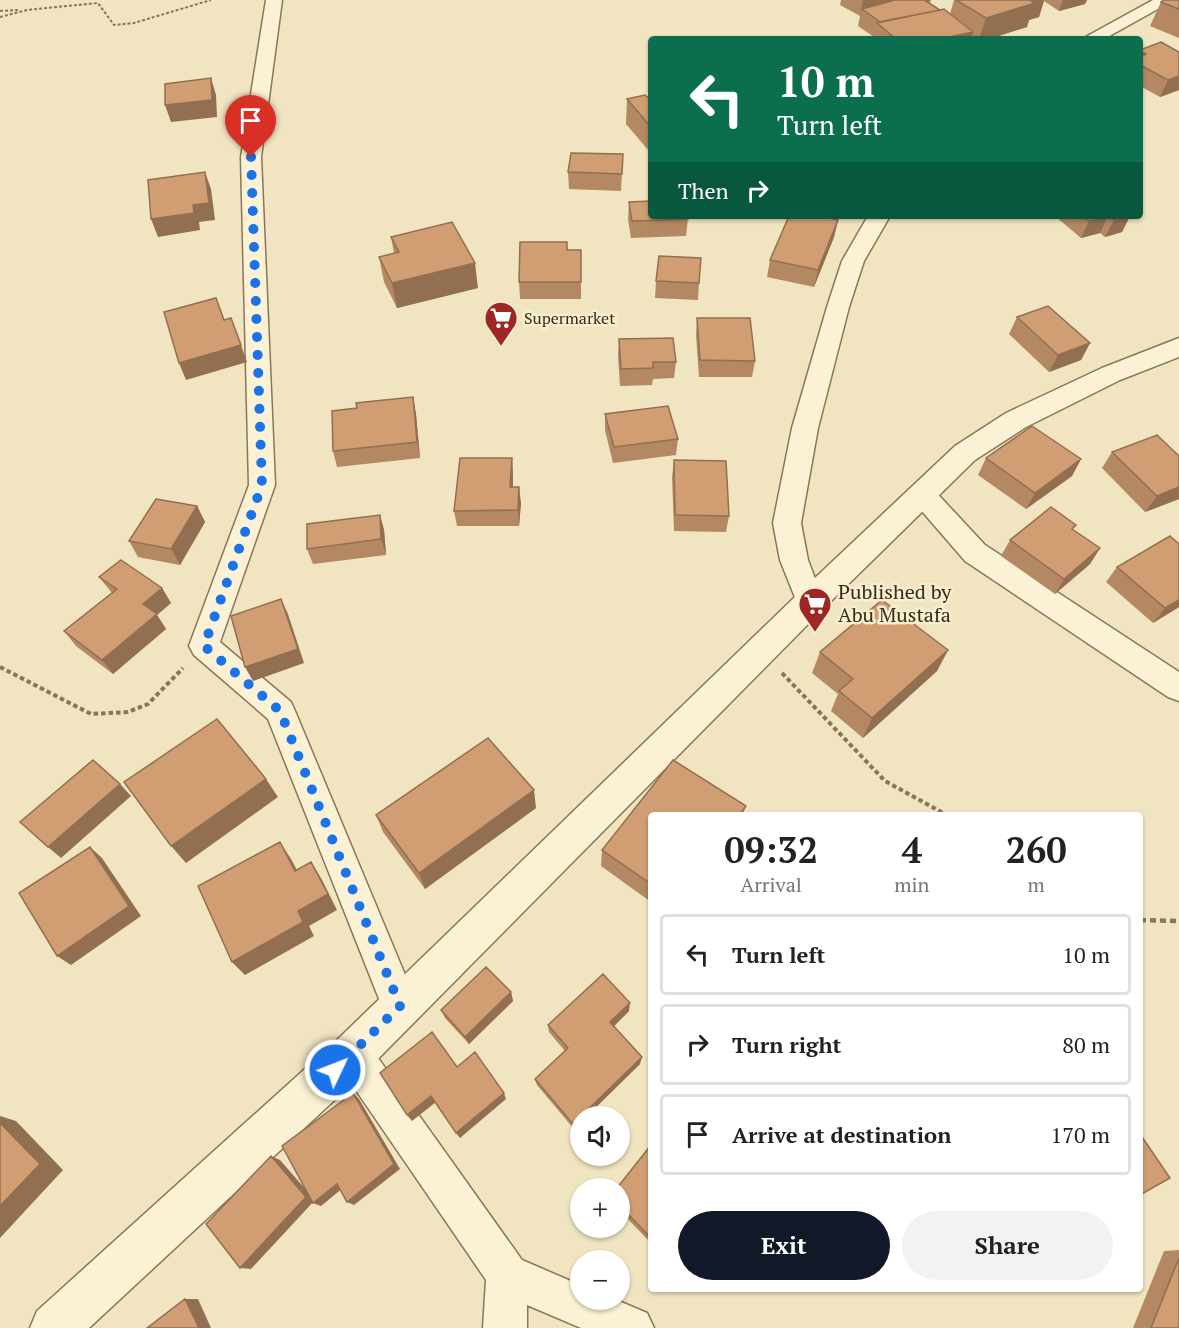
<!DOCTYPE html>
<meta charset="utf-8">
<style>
body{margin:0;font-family:"PT Serif",serif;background:#f2f2f2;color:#222;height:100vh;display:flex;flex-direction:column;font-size:22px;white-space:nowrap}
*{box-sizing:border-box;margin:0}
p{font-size:20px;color:#767676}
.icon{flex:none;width:33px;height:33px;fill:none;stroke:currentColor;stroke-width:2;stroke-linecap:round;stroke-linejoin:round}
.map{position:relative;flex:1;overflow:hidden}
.sheet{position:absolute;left:648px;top:812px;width:495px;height:480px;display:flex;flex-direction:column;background:#fff;border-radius:6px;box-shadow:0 2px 4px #0004}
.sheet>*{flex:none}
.top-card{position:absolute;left:648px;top:36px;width:495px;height:183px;border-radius:6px;box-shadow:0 2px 4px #0004;background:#0b6e4f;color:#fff;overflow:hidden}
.controls{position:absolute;left:570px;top:1106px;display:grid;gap:12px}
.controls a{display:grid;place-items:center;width:60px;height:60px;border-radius:50%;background:#fff;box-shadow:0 2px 4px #0004;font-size:30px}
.pin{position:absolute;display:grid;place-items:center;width:51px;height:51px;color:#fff;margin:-62px -26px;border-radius:50% 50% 50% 0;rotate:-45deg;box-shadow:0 0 6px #0007}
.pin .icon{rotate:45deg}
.me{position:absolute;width:66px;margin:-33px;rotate:47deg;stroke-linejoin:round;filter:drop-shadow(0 0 4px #0008)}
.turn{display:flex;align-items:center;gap:21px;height:126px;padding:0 30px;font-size:27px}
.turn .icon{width:78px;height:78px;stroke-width:2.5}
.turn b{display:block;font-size:42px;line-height:51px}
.then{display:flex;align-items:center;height:57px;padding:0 30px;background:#0003;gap:12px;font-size:22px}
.eta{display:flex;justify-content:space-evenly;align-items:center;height:102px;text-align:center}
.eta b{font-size:36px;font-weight:600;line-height:42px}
.action{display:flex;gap:12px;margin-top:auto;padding:12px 30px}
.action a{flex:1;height:69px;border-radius:36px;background:#111827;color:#fff;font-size:24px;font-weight:600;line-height:69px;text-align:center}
.action a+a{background:#f2f2f2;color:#222}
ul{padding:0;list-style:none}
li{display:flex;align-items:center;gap:18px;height:81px;margin:0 12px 9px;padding:0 18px;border:3px solid #e0e0e0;border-radius:6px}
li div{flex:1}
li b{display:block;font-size:22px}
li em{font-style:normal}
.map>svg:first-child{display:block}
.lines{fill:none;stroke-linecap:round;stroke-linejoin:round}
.minor-casing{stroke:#8b7557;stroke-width:3}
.tertiary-casing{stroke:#8b7557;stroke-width:3}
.path-far2{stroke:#8b7557;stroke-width:2;stroke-dasharray:3 2;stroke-linecap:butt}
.path-far1{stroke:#8b7557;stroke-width:4;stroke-dasharray:4.5 3;stroke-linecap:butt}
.path{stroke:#8b7557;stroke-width:4.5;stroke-dasharray:6 4;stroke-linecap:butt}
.minor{fill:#fbf1d4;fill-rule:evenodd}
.tertiary{fill:#fbf1d4;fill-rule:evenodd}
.wall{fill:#b48863}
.shaded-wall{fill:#926f50}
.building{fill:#d19e73;stroke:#926f50;stroke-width:1.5}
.route{stroke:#1a73e8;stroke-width:10;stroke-dasharray:0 18}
.labels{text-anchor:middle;stroke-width:5;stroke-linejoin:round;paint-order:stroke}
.far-poi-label{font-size:16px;fill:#392b1c;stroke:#f8eed0;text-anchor:start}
.poi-label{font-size:20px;fill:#392b1c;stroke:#f8eed0;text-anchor:start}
</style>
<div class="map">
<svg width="1179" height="1328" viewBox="0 0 1179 1328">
<rect width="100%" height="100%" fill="#f1e4c0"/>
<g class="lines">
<!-- minor casing -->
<g class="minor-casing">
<path id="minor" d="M266 0H282L261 157 275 485 220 642 291 702 295 711 418 1006 413 1019 400 1024 387 1019 268 719 194 655 189 646 249 485 241 157Z
M1153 0H1174L1104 39H1082Z
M868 216H890L864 261 849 307 818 428 801 523 808 560 824 602 820 610 810 614 800 610 780 560 773 523 792 428 827 307 842 261Z
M923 485 932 488 985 545 1179 672V701L1168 697 965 561 914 502 910 495 914 488Z
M353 1035 366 1041 522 1260 580 1285V1299H614L647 1313 654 1328H581L527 1305V1328H483L486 1280 340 1067 334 1054 340 1041Z"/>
</g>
<!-- tertiary casing -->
<g class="tertiary-casing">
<path id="tertiary" d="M1179 338V357L1120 380 1026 427 975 460 821 611 368 1069 89 1328H30L37 1311 338 1039 799 593 955 446 1006 413 1102 368Z"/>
</g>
<!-- path-far2 -->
<path class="path-far2" d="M0 11 20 10
M0 17 27 10 98 3 114 25 134 23 211 0"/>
<!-- path-far1 -->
<path class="path-far1" d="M0 667 91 714 128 712 148 704 183 668
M782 673 885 781 945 814"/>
<!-- path -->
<path class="path" d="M1140 920 1179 921"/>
<!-- minor -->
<use href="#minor" class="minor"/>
<!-- tertiary -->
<use href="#tertiary" class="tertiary"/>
</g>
<!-- wall -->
<path class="wall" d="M841 0H931L930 3 940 10 950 14 954 0H1087L1085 4 1059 11 1044 1 1039 17 1029 20 1027 27 989 39H973L971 38V39H874V37L858 26 860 16 840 5Z
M1179 0V38L1150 26 1161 2Z
M1161 42 1179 90 1160 97 1140 86V50Z
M651 75V150L649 151 626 124 627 99H649Z
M623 154 621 191 569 189 568 172Z
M629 202 688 219 686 236 631 238 628 219Z
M1055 216H1130L1122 232 1105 237 1100 233 1081 238Z
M838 220 834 237 814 287 767 277 770 260Z
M391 237 478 288 397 308 384 282 379 257 394 253Z
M567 250H581V299H520L519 282Z
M656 281 699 283 698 300 655 298Z
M1017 317 1090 343 1081 360 1049 372 1009 334Z
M697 318 755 361 752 377H699L696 335Z
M619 339 676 362 674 378 653 379 652 385 620 386 618 356Z
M413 397 416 414 420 458 337 467 333 451 357 408Z
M605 414 678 439 676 455 613 463 605 430Z
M1112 452 1179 499 1145 512 1102 468Z
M512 458 513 475V487L521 503 519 526H457L454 511Z
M986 458 1081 459 1072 476 1026 509 978 475Z
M674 460 729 516 726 532 674 531 672 477Z
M197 506 205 522 180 565 138 557 129 541Z
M380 515 384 530 386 555 313 564 307 549Z
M1010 540 1100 548 1090 564 1055 594 1001 556Z
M1179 544V607L1153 623 1106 582 1117 567Z
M99 577 162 588 171 603 157 615 166 629 113 674 76 646 64 631 112 593Z
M948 650 937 671 863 738 831 711 838 694 812 673 820 652Z
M673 760 746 806 743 814H651V902L601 866 602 850Z
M536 808 425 889 383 832 376 815Z
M511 992 513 1001 469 1044 445 1018 441 1010Z
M629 1011 614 1026 640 1064 587 1116H580L574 1129 537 1085 535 1079 565 1051 549 1032 548 1025Z
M651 1145V1243L620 1211V1188Z
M1179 1250V1328H1133L1164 1251Z"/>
<!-- shaded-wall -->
<path class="shaded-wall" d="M863 0H896L862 9 860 16Z
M1027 0H1044L1039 17 1029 20 1027 27 989 39H979L986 18Z
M1063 0H1087L1085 4 1059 11Z
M973 32 971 39H953L954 36Z
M1179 76V90L1160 97 1168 80Z
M211 78 216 95 217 117 171 122 165 105Z
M650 126H651V150L649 151Z
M205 172 211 189 215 220 199 222 200 230 158 237 151 219Z
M1108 216 1100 233 1081 238 1089 221Z
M1126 216H1130L1122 232 1105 237 1114 220Z
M838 220 834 237 814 287 818 270Z
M475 263 478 288 397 308 392 283Z
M231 318 247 362 186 380 179 363Z
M1090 343 1081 360 1049 372 1058 355Z
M413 397 416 414 420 458 417 442Z
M512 458 513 475 512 503 510 487Z
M1081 459 1072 476 1026 509 1035 493Z
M519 487 521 503 519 526 518 510Z
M1179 487V499L1145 512 1157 496Z
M197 506 205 522 180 565 171 549Z
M380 515 384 530 386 555 381 539Z
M1100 548 1090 564 1055 594 1064 579Z
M162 588 171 603 157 615 166 629 113 674 102 660 143 604Z
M281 599 288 614 304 663 253 681 245 667Z
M1179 600V607L1153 623 1165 608Z
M948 650 937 671 863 738 872 718Z
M266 779 278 797 186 863 171 846Z
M120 784 131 796 61 858 48 847Z
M534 790 536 808 425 889 419 873Z
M280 842 291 859 306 887 295 871Z
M90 847 102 858 141 916 71 965 57 956Z
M311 862 321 878 337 910 309 926 314 936 245 975 232 962 298 911Z
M511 992 513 1001 469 1044 465 1037Z
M630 1003 629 1011 610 1030V1022Z
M642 1057 640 1064 587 1116H581Z
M353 1093 359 1099 400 1169 354 1205 347 1202Z
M504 1093 506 1099 460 1138 456 1133Z
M431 1096 436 1102 412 1121 407 1115Z
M0 1116 16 1121 63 1170 0 1238Z
M580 1117V1122L574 1129 573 1124Z
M271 1156 280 1160 315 1200 251 1269 240 1268Z
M337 1184 344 1187 321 1206 313 1203Z
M185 1299H198L211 1328H199Z"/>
<!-- building -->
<path class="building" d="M895 0H929L926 1 940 10 894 19H893L880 22 862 9Z
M956 0H1030L1035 3 986 18Z
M1164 0H1179V9L1161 2Z
M944 9 973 32 954 36 958 39H896L877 23Z
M1161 42 1179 52V76L1168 80 1140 65V57L1146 54 1140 51V50Z
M211 78 212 100 165 105V84Z
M645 95 650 99H651V126H650L627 99Z
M571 153 623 154 622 174 568 172Z
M205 172 209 203 193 205 194 213 151 219 148 180Z
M651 201V216H687L688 219 632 221 629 202Z
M789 216H820L838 220 818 270 770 260Z
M1083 216H1106L1089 221Z
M1109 216H1126L1114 220Z
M452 222 475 263 392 283 379 257 399 252 391 237Z
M520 242H567V250H581V282H519Z
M659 256 701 258 699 283 656 281Z
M216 298 224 320 231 318 241 345 179 363 164 312Z
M1048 306 1090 343 1058 355 1017 317Z
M697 318H750L755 361 700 360Z
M673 338 676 362H653V368L621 369 619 339Z
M413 397 417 442 333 451 332 411 357 408 356 403Z
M668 406 678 439 614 447 605 414Z
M1032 426 1081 459 1035 493 986 458Z
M1157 435 1179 456V487L1157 496 1112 452Z
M460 458H512L510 487H519L518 510 454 511Z
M674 460 726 461 729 516 675 515Z
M156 499 197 506 171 549 129 541Z
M1051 507 1076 525 1072 529 1100 548 1064 579 1010 540Z
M380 515 381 539 307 549V524Z
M1170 536 1179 544V600L1165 608 1117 567Z
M121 560 162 588 143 604 157 614 102 660 64 631 117 589 99 577Z
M281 599 298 649 245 667 231 616Z
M882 600 948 650 872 718 839 691 853 679 820 652Z
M217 719 266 779 171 846 124 782Z
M488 738 534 790 419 873 376 815Z
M93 760 120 784 48 847 20 822Z
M673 760 746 806 740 814H651V884L602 850Z
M280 842 295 871 311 862 328 894 298 911 303 922 232 962 198 886Z
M90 847 129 906 57 956 19 893Z
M486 967 511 992 465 1037 441 1010Z
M603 974 630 1003 610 1022 642 1057 573 1124 535 1079 568 1048 548 1025Z
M432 1032 457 1067 475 1052 504 1093 456 1133 431 1096 407 1115 380 1073Z
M353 1093 394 1164 347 1202 337 1184 313 1203 282 1146Z
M0 1123 40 1164 0 1206Z
M1140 1134 1170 1178 1140 1195Z
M651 1145V1238L620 1206V1188H617Z
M271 1156 306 1197 240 1268 206 1224Z
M1179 1258V1328H1151Z
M185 1299 199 1328H147Z"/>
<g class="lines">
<!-- route -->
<path class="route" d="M251 157 262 485 204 646 280 711 400 1006 335 1070"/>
</g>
<!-- icons -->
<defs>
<g id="supermarket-pin" transform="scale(1.725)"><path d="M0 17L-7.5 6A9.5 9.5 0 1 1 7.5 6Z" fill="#9e2723" stroke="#f8eed0"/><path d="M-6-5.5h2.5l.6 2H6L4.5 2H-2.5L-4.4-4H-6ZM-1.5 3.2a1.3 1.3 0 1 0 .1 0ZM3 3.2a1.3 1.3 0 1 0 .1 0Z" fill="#fff"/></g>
</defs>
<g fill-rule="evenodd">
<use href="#supermarket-pin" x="501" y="318"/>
<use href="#supermarket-pin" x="815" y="604"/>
</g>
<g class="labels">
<!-- far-poi labels -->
<g class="far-poi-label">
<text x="524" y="324">Supermarket</text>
</g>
<!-- poi labels -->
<g class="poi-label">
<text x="838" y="599">Published by<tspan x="838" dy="23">Abu Mustafa</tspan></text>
</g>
</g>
</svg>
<div class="controls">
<a><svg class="icon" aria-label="sound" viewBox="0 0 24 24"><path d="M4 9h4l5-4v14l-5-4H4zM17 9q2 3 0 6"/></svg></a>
<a>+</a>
<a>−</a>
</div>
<div class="pin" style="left:251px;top:157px;background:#d93025"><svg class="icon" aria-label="arrive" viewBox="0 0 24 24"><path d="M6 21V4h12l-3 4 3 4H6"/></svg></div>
<svg class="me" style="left:335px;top:1070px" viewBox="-20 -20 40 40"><circle r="17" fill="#1a73e8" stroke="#fff" stroke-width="3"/><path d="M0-11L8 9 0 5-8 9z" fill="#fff"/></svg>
<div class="top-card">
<div class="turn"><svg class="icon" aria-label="left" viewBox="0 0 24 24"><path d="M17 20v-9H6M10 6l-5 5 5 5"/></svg><div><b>10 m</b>Turn left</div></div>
<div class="then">Then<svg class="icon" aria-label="right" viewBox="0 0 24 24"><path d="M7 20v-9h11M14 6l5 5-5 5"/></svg></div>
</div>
<section class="sheet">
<div class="eta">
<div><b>09:32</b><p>Arrival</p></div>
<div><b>4</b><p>min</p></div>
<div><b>260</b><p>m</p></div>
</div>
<ul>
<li><svg class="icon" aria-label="left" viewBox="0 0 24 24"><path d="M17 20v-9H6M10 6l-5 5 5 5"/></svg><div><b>Turn left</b></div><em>10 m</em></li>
<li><svg class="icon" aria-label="right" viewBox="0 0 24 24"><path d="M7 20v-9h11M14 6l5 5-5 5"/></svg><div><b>Turn right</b></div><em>80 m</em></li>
<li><svg class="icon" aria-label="arrive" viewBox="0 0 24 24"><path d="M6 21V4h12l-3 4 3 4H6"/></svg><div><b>Arrive at destination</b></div><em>170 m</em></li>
</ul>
<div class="action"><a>Exit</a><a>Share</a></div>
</section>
</div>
